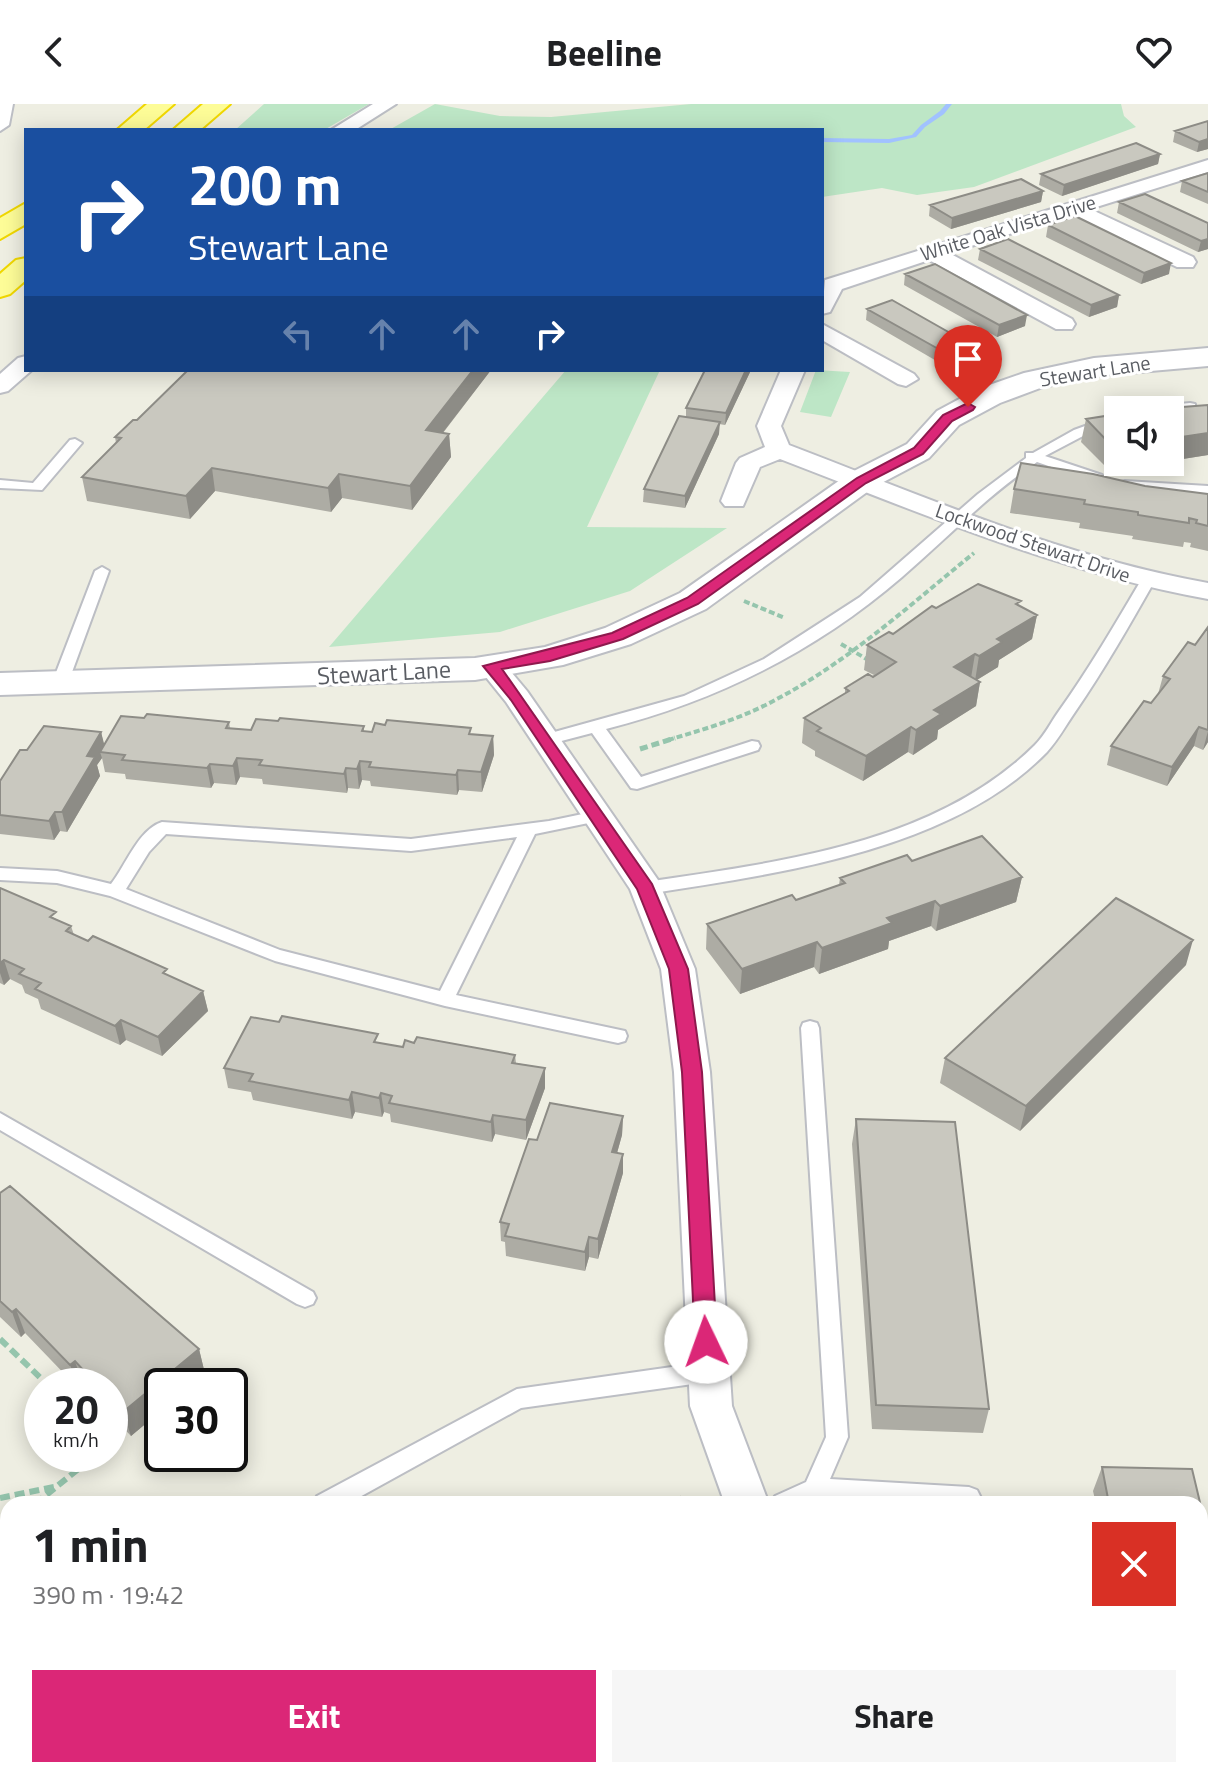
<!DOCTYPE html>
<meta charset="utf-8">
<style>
body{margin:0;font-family:"Titillium Web",sans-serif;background:#f6f6f6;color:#202124;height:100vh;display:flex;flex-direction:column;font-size:30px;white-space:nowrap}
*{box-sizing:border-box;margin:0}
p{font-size:26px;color:#757577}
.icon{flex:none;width:44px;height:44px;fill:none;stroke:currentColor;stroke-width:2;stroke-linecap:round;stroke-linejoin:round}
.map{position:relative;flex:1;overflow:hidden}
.details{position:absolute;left:0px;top:1392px;width:1208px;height:282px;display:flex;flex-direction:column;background:#fff;border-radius:24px 24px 0 0;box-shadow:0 4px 20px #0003}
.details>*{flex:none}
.guide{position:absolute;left:24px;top:24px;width:800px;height:244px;border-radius:0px;box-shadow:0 4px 20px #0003;background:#1a4fa0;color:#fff;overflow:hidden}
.buttons{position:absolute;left:1104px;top:292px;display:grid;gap:16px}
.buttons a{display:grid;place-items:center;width:80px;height:80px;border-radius:0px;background:#fff;box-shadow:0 4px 20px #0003;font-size:40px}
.speed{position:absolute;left:24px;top:1264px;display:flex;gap:16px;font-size:40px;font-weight:700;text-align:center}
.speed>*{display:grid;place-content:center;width:104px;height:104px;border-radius:50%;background:#fff;box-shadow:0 4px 20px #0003;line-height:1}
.speed small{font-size:20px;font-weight:400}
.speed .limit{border:4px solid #111;border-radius:12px;background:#fff;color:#111}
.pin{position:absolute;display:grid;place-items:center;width:68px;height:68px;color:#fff;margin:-82px -34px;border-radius:50% 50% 50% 0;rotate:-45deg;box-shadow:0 0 8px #0007}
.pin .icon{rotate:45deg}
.me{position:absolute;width:88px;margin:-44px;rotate:357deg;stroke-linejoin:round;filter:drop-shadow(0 0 6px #0008)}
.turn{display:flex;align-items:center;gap:28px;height:168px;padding:0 32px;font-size:36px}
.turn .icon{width:104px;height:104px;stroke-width:2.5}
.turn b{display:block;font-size:56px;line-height:68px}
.lanes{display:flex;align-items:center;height:76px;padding:0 32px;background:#0003;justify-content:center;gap:40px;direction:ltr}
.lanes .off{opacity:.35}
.round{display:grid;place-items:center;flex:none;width:84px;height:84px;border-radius:0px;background:#f6f6f6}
.headline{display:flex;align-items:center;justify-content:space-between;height:136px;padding:0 32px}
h1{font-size:48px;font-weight:700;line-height:60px}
.primary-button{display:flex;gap:16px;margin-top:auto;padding:16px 32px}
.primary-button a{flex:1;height:92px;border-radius:0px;background:#db2777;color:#fff;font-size:32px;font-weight:700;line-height:92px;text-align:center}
.primary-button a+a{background:#f6f6f6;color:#202124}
header{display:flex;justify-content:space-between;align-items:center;height:104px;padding:0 32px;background:#fff;font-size:36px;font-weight:700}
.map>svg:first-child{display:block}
.green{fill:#bde6c6}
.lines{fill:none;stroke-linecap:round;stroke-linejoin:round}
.stream{fill:#a1c2ff;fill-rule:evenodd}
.service-casing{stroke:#bcbec4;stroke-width:4}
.minor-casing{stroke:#bcbec4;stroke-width:4}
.tertiary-casing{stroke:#bcbec4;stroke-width:4}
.trunk-casing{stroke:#f0d700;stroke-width:4}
.path-far2{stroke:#95c5ad;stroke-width:4;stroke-dasharray:6 3;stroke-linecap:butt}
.path-far1{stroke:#95c5ad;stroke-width:5;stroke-dasharray:8 4;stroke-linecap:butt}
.path{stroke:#95c5ad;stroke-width:6;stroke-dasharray:10 5;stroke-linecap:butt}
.service{fill:#fff;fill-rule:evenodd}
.minor{fill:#fff;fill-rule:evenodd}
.tertiary{fill:#fff;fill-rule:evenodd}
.trunk{fill:#fdfc97;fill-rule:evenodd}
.wall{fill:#adaca4}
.shaded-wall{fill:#8d8c86}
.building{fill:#c9c8bf;stroke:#8d8c86;stroke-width:2}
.route{fill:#db2777;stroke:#8e194d;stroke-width:2}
.labels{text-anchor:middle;stroke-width:6;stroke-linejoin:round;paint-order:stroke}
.far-street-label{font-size:20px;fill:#5a5d63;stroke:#fff}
.street-label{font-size:24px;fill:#5a5d63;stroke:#fff}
</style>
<header><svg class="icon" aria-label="back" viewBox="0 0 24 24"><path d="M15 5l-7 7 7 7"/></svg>Beeline<svg class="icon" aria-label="heart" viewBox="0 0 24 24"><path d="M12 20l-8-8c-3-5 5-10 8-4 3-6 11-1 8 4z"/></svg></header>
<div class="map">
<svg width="1208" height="1673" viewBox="0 0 1208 1673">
<rect width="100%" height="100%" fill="#eeeee2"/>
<!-- green -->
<path class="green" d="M264 0H369L324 26H235Z
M435 0 500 12 551 13 691 0H1121L1124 12 1136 23 974 83 917 91 882 84 822 93V26H389Z
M566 266H660L587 423 727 424 630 487 500 528 329 543Z
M816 266 850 268 831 313 800 308Z
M673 1666H817L821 1673H677Z"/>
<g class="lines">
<!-- stream -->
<path class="stream" d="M946 0H952L944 10 925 23 916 33 889 39 822 38V34L889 35 912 31 921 21 940 7Z"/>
<!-- service casing -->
<g class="service-casing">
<path id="service" d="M1190 299 1195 300V306L1170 309V306H1152L1158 302Z
M1118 310V318L1083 332 1045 352 1102 371V377H1092L1037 358C987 392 947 434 902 473 815 548 716 597 606 625L641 673 752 637 758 638 760 642 758 646 637 685 631 684 592 629 546 641 538 636 540 632 684 592 764 555 860 493 978 390 1026 354V349H1033L1074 326Z
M75 335 82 339 42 386 0 384V376L33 379 70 336Z
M1125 377 1208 382V390L1120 384V378Z
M102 463 109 467 68 579 65 582H55L52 579 95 467Z
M1147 474 1154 478C1129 522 1104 566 1075 608 1066 621 1058 636 1047 648 951 747 776 770 646 790L640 788 637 784 640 780 646 778C778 758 934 741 1035 641 1045 631 1051 618 1059 607 1089 565 1114 522 1140 478Z
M597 707 605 712 603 716 535 730 456 891 625 927 627 932 625 937 618 939 445 902 275 857 110 792 57 779 0 776V764L57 767 111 780C126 761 138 726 162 718L411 735 549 717ZM166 730 411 747 517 733 440 887 280 846 126 785 149 748Z
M810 917 817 919 819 924 848 1333 830 1375 969 1383 977 1386 981 1394 978 1400H890L816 1396 807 1400H771L775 1392 806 1378 826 1333 801 924 803 919Z
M0 1009 313 1188 316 1194 313 1200 305 1203 297 1200 0 1026Z
M707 1258 715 1261 718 1268 715 1275 707 1278 521 1304 347 1400H313L317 1392 517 1285Z"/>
</g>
<!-- minor casing -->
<g class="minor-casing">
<path id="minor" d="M0 0H13L9 21 0 27Z
M373 0H396L355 26H331Z
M1208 56V68L1090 105 1193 153 1196 158 1193 163H1177L1070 111 949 149 1072 215 1075 220 1072 225H1056L929 156 842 185 830 208 822 210 825 176Z
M822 220 914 270 918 275 906 282 898 280 822 236Z
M26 252V266H32L8 287 0 289V270L18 254Z
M781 266H805L781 322 789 341C928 394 1062 453 1208 479V495C1058 468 921 409 780 355L760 363 743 402H725L721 397 736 359 740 354 765 343 757 322Z
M491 553 501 556 527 587 658 776 695 865 710 968 732 1302 769 1400H725L690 1302 674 968 661 865 630 785 506 598 477 562 481 556Z
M876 1666H927L930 1673H879Z"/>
</g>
<!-- tertiary casing -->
<g class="tertiary-casing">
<path id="tertiary" d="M1208 244V262L1094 272 1043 283 1000 299 959 321 929 354 874 383 706 505 631 540 563 561 475 576 0 591V569L475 554 545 543 605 524 680 489 850 369 907 340 937 307 978 285 1024 269 1094 254Z"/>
</g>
<!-- trunk casing -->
<g class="trunk-casing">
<path id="trunk" d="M147 0H174L144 26H117Z
M203 0H230L200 26H173Z
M26 99V120L0 135V114Z
M26 154V176L10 190 0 193V170L16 156Z"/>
</g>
<!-- path-far2 -->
<path class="path-far2" d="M744 497 785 514
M841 540 870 557
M668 636C705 625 743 614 777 595 849 557 911 500 974 449"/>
<!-- path-far1 -->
<path class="path-far1" d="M640 645 675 634"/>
<!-- path -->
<path class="path" d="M0 1235 49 1282
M0 1394 54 1383
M35 1400 97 1350
M0 1438 8 1436
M156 1666V1673"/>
<!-- service -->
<use href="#service" class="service"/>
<!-- minor -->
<use href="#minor" class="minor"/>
<!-- tertiary -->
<use href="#tertiary" class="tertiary"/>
<!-- trunk -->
<use href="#trunk" class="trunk"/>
</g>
<!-- wall -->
<path class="wall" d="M1208 17V45L1197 48 1173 38 1175 27Z
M1160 50 1158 60 1062 92 1039 81 1041 70Z
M1208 69V100L1180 88 1182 77Z
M1043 87 1041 98 951 125 929 112 930 101Z
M1119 98 1208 119V145L1198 148 1117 109Z
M1048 121 1169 170 1141 180 1046 133Z
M980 145 1119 191 1117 203 1089 213 978 156Z
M905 170 1025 222 997 233 904 181Z
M867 205 966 238 965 250 940 259 866 216Z
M188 266H491L443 329 449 330 451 353 412 406 342 394 331 408 215 387 190 415 87 397 82 373 116 339 115 333 137 316Z
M751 266 725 321 719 320V330L685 404 643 398 644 385 686 313V304Z
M1208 301V351L1170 357V306Z
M1118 310 1106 363 1081 338 1086 315Z
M1145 382 1208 390V447L1190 443 1191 439 1184 438 1183 443 1132 435 1133 432 1079 424 1080 419 1010 409 1014 385Z
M1020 502 1037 511 1032 535 999 556 998 563 977 576 980 578 976 602 938 626 937 635 913 651 908 648 863 677 815 652V647L802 639 804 614 845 589V584L874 571 864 566 867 541 893 530 936 504Z
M1208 523V638L1203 646 1194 642 1167 682 1107 661 1111 642 1151 599 1158 590 1163 572 1195 541Z
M144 614 229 618 230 624 251 626 278 617 364 622V627L471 630 493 632 494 651 482 688 459 686 457 691 371 682 370 677 362 676 359 685 348 684 347 689 263 680 262 675 240 673 236 681 214 679 211 684 126 675 125 670 105 668 102 654 97 661 100 672 67 728 60 727 54 736 0 730V677L27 646 101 628 104 642Z
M912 757 1022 773 1016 798 936 827 931 822 889 837 888 845 819 870 814 863 740 890 706 845 707 820 796 796 839 781 840 774Z
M0 784 58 816 71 822 74 831 203 887 208 907 162 952 126 936 120 941 41 905 38 895 25 889 22 881 10 875 4 881 0 879Z
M1186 861 1020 1027 940 979 945 954Z
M379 939 403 943 414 939 515 951 516 959 545 964V984L526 1036 495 1030 492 1038 391 1018 390 1010 384 1008 382 1013 355 1008 352 1015 253 996 251 988 228 984 224 964Z
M623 1012 622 1031 617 1049 623 1069 598 1155 589 1153 585 1167 506 1152 505 1138 501 1137 500 1118 537 1036Z
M856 1015 989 1305 983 1329 872 1325 852 1040Z
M0 1089 199 1245 205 1270 162 1282V1306L131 1332 110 1310V1282H76L25 1229 21 1233 0 1213Z
M1102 1363 1192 1365 1208 1432V1673H1147L1145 1666H1200V1400H1096L1093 1387Z"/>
<!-- shaded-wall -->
<path class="shaded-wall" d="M1208 35V45L1197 48 1199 38Z
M1160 50 1158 60 1062 92 1064 81Z
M1043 87 1041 98 951 125 952 114Z
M1208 135V145L1198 148 1201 137Z
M1171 159 1169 170 1141 180 1144 169Z
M1119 191 1117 203 1089 213 1091 201Z
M1027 211 1025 222 997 233 999 221Z
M966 238 965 250 940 259 942 247Z
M473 266H491L427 349 426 326Z
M746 266H751L725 321 726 309Z
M720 318 719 330 685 404V392Z
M1208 329V351L1170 357 1175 334Z
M449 330 451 353 412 406 410 382Z
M1118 339V358H1135L1106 363 1110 340Z
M212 364 215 387 190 415 186 392Z
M339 370 342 394 331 408 328 384Z
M1037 511 1032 535 999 556 998 563 975 577 979 552 997 535Z
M975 550 971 574 954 563Z
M980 578 976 602 938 626 937 635 913 651 916 626 934 606Z
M911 623 908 648 863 677 866 652Z
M1199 623 1194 642 1167 682 1172 663Z
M1208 627V638L1203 646Z
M101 628 106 647 100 648 102 654 97 661 100 672 67 728 62 708 87 652Z
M493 632 494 651 482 688 481 668Z
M237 654 240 673 236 681 233 662Z
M360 657 362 676 359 685 357 665Z
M210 660 214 679 211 684 207 664Z
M346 664 348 684 347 689 344 670Z
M458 666 459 686 457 691 456 671Z
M55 708 60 727 54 736 49 717Z
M1022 773 1016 798 936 827 940 802Z
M935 797 931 822 889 837 888 845 819 870 822 844 887 814Z
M1193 836 1186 861 1020 1027 1026 1002Z
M817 838 814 863 740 890 742 865Z
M4 856 10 875 4 881 0 869V859Z
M203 887 208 907 162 952 158 933Z
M121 916 126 936 120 941 115 922Z
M545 964V984L526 1036V1016Z
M352 988 355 1008 352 1015 349 996Z
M381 989 384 1008 382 1013 379 994Z
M493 1011 495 1030 492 1038 491 1018Z
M623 1012 622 1031 612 1067V1048Z
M623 1050V1069L598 1155V1135Z
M589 1133V1153L585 1167V1148Z
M16 1205 25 1229 21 1233 12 1208Z
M199 1245 205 1270 190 1282H162V1306L131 1332 123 1308Z
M75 1257 83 1282H78L70 1261Z
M123 1666H130L131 1673H124Z"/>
<!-- building -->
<path class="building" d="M1208 17V35L1199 38 1175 27Z
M1136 39 1160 50 1064 81 1041 70Z
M1208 69V88L1182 77Z
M1021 75 1043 87 952 114 930 101Z
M1145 90 1208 119V135L1201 137 1119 98Z
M1075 112 1171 159 1144 169 1048 121Z
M1008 135 1119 191 1091 201 980 145Z
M935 160 1027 211 999 221 905 170Z
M892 196 966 238 942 247 867 205Z
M188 266H473L426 326 449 330 410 382 339 370 328 384 212 364 186 392 82 373 121 334 115 333 133 316H137Z
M705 266H746L726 309 686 304Z
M1208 301V329L1175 334 1170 330V306H1143Z
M1118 310V339L1110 340 1086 315Z
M679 312 720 318 685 392 644 385Z
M1021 359 1093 370 1145 382 1208 390V422L1196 419 1197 416 1189 414V419L1138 411V408L1084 400 1085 396 1014 385Z
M978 480 1021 497 1016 500 1037 511 997 535 1002 538 979 552 975 550 954 563 980 578 934 606 941 610 916 626 911 623 866 652 817 627 821 624 804 614 849 587 845 584 868 570 873 573 896 558 867 541 889 528 893 530 932 502 936 504Z
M1208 523V626L1199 623 1172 663 1111 642 1144 597 1151 599 1170 575 1163 572 1188 538 1195 541Z
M147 610 229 618 226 624 251 626 256 615 278 617 280 614 364 622 362 627 372 628 375 619 385 621 387 616 471 624 469 630 493 632 481 668 458 666 456 671 369 663 371 658 360 657 357 665 346 664 344 670 259 661 262 656 237 654 233 662 210 660 207 664 122 656 125 651 100 648 121 612 144 614Z
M44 622 101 628 87 652 95 653 62 708H55L49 717 0 711V677L20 646H27Z
M982 732 1022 773 940 802 935 797 887 814 892 819 822 844 817 838 742 865 707 820 792 791 796 796 845 779 840 774 907 751 912 757Z
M0 784 56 808 50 813 71 822 66 827 88 837 93 832 167 865 163 869 203 887 158 933 121 916 115 922 35 885 41 879 19 870 24 865 4 856 0 859Z
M1116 794 1193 836 1026 1002 945 954Z
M282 912 378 930 374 938 403 943 405 936 414 939 417 933 515 951 512 959 545 964 526 1016 493 1011 491 1018 389 999 392 992 381 989 379 994 352 988 349 996 249 977 253 970 224 964 251 913 279 918Z
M550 999 623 1012 612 1048 623 1050 598 1135 589 1133 585 1148 505 1132 509 1120 500 1118 529 1035 537 1036Z
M856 1015 955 1018 989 1305 876 1301Z
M10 1082 199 1245 123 1308 110 1294V1282H98L75 1257 70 1261 16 1205 12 1208 0 1197V1089Z
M1102 1363 1192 1365 1208 1432V1673H1161L1160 1666H1200V1400H1109Z
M680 1393 684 1400H665Z
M8 1422V1609L1 1424Z
M10 1666H123L124 1673H11Z"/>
<!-- route -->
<path class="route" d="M968 299 975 303 973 306 952 317 923 350 866 379 698 500 623 535 550 557 502 565 652 780 688 865 702 968 717 1238 714 1245H698L695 1238 682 968 669 865 637 785 511 596 483 562 612 529 687 494 857 374 914 344 943 311Z"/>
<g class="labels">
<!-- far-street labels -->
<g class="far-street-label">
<text transform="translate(1008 124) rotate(-17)" y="7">White Oak Vista Drive</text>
<text transform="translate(1095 267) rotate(-9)" y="7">Stewart Lane</text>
<text transform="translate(1033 439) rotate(19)" y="7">Lockwood Stewart Drive</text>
</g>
<!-- street labels -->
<g class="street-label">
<text transform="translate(384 569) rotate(-3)" y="8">Stewart Lane</text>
</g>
</g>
</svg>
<div class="buttons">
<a><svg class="icon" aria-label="sound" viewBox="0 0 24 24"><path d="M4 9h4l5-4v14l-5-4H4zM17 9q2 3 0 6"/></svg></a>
</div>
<div class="speed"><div>20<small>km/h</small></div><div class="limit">30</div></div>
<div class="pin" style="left:968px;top:303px;background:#d93025"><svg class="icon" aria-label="arrive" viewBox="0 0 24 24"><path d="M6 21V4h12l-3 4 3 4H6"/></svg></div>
<svg class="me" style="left:706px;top:1238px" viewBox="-20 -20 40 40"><circle r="19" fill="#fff"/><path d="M0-13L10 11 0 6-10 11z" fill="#db2777"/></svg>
<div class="guide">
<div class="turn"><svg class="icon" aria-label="right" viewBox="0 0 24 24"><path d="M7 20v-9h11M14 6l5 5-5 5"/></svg><div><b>200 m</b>Stewart Lane</div></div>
<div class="lanes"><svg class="icon off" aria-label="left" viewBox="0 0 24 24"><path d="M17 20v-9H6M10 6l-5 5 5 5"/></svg><svg class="icon off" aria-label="ahead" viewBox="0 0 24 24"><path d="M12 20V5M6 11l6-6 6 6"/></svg><svg class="icon off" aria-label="ahead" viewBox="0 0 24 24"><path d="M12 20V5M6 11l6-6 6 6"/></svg><svg class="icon" aria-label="right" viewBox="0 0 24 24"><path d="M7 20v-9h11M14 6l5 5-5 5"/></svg></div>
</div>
<section class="details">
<div class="headline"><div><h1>1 min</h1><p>390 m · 19:42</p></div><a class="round" style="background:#d93025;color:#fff"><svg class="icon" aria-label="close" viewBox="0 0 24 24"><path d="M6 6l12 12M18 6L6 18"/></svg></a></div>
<div class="primary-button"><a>Exit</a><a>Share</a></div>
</section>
</div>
